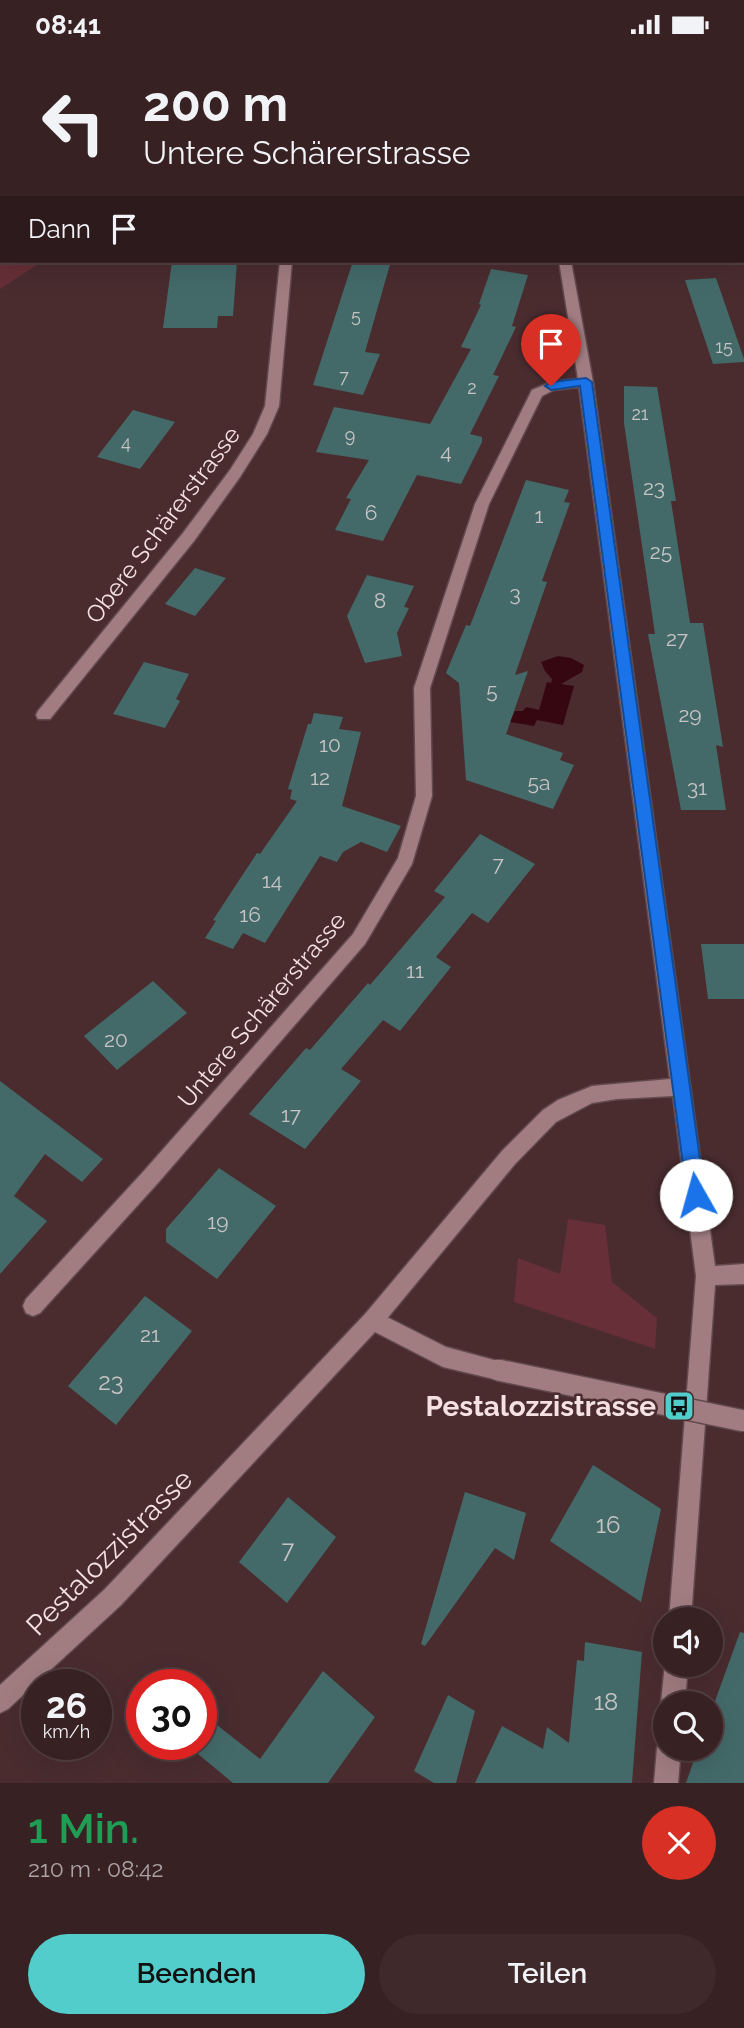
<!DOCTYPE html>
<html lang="de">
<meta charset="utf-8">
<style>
body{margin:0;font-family:Raleway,sans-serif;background:#3f292b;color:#f1f3f6;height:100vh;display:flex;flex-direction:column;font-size:26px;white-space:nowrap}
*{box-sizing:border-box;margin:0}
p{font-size:23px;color:#aba3a6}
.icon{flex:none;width:38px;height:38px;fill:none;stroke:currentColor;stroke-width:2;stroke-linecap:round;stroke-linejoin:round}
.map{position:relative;height:1734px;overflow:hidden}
.side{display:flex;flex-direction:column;background:#382123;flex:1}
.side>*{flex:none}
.top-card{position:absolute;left:0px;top:0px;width:746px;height:214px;box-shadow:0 7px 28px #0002,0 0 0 2px #523e41;background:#382123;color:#f1f3f6;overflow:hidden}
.buttons{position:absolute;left:653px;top:1558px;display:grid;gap:14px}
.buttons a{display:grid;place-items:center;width:70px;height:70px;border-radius:50%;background:#382123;box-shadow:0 7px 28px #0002,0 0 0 2px #523e41;font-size:35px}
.speed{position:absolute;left:21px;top:1620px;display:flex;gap:14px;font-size:35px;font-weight:700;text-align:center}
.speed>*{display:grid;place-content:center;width:91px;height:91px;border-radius:50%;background:#382123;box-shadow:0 7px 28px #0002,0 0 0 2px #523e41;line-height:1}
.speed small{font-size:18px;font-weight:400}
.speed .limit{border:10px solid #d22;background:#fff;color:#111}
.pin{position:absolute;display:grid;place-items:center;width:60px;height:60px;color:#fff;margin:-72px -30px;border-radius:50% 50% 50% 0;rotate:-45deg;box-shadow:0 0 7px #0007}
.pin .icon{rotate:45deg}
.me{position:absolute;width:77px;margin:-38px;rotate:353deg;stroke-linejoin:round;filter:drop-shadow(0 0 5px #0008)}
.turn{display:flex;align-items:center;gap:24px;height:147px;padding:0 28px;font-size:32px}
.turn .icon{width:91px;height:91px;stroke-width:2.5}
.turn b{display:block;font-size:49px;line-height:60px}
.then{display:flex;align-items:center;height:66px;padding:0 28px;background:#0003;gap:14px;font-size:26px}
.round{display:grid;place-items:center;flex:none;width:74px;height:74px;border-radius:37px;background:#3f292b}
.headline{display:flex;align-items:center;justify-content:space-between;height:119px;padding:0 28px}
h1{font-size:42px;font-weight:600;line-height:52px;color:#1e9e55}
.action{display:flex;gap:14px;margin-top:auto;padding:14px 28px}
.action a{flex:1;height:80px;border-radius:42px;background:#53cdcb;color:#111;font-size:28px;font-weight:600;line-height:80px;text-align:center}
.action a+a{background:#3f292b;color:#f1f3f6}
.status{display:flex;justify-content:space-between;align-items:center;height:49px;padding:0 35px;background:#382123;direction:ltr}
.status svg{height:19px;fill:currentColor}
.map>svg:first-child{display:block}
.green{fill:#672f37}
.water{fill:#360611}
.building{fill:#436a69}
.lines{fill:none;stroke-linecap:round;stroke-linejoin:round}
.lane-casing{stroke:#62494c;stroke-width:3}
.street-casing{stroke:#62494c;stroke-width:3}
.secondary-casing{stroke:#62494c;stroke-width:3}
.lane{fill:#a17d81;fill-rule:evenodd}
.street{fill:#a17d81;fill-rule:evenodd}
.secondary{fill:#a17d81;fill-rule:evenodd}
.secondary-bridge-casing{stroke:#62494c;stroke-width:24;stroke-linecap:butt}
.secondary-bridge{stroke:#a17d81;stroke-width:21}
.route{fill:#1a73e8;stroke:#114b97;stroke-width:2}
.labels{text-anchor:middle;stroke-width:5;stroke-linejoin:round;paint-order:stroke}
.far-number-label{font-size:18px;fill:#c8c3c4}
.number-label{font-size:21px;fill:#c8c3c4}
.street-label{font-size:24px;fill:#f5e1e2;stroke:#4a2c2f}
.near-number-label{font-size:24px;fill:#c8c3c4}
.near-poi-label{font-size:28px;font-weight:bold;fill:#f5e1e2;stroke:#4a2c2f;text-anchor:end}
.near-street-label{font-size:28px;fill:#f5e1e2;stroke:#4a2c2f}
</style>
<div class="status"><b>08:41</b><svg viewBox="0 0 49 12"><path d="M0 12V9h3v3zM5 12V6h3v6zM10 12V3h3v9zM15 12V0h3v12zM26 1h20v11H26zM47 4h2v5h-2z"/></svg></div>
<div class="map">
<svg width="744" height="1734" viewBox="0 0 744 1734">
<rect width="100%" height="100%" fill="#4a2c2f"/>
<!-- green -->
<path class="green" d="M0 180 2 212H43L0 240Z
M568 1170 605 1176 612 1233 657 1269 655 1300 514 1253 518 1209 560 1225Z"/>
<!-- water -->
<path class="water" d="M558 607 571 609 584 616 582 623 561 635 574 637 563 676 537 671 534 677 510 673 515 662H523L526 658 539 661 547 633 551 634 552 630 545 622 541 613Z"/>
<!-- building -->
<path class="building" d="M172 212H237L233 267H218L217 279H163Z
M353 212H391L365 303 380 305 363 346 313 336Z
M491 220 528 226 512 277 516 278 493 326 499 327 470 385 482 388V393L461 435 417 426 383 492 335 481 351 450 346 449 369 411 316 403 334 358 430 375 471 300 461 298 481 256 479 255Z
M716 229 744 310V313L713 315 685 231Z
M624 337 657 338 676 452H671L690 574H703L723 698 716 696 726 761H681L648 585H655L624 374Z
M133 361 175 373 140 420 97 408Z
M526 431 569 441 564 453 570 454 542 532 547 533 515 626 528 622 506 685 563 704 560 711 574 716 553 760 466 731 459 634 446 624 466 576 470 577Z
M195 519 226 529 195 567 165 555Z
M367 526 414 537 404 558 409 559 397 584 402 607 365 614 347 567Z
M144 613 189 625 176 650 180 652 165 679 113 665Z
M314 664 343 668 339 680 361 683 342 757 401 777 387 803 361 793 343 803 337 813 320 807 265 894 243 884 233 900 205 889 216 872 213 871 257 804 260 805 297 752 290 750 292 741 288 740 308 675H311Z
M480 785 535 815 488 874 472 864 436 908 451 918 400 982 383 971 341 1020 361 1032 305 1100 249 1065 306 999 310 1001 368 934 370 936 445 848 434 842Z
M701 895H744V950H708Z
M153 932 187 964 117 1021 84 987Z
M0 1032 103 1110 82 1133 45 1105 14 1147 47 1172 0 1225Z
M219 1119 276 1157 217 1230 166 1193V1180Z
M145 1247 192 1282 116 1376 68 1337Z
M593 1416 661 1460 641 1553 550 1492Z
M465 1443 526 1464 514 1511 495 1499 425 1597 421 1595Z
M288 1448 336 1488 287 1554 239 1513Z
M740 1583 744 1584V1734H686L698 1699H710V1666Z
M585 1593 642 1603 632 1734H475L502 1677 543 1700 547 1678 569 1694 577 1611 584 1612Z
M323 1622 375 1668 328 1734H233L198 1705 217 1676 260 1710Z
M448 1646 475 1662 456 1734H434L414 1722Z"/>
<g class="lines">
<!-- lane casing -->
<g class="lane-casing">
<path id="lane" d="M73 0H84L72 2Z"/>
</g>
<!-- street casing -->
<g class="street-casing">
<path id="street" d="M15 0H28L29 2H16Z
M388 0H398L387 2Z
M684 0H694L695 2H684Z
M280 212H292L279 357 267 385 240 428 194 492 50 670H38L36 666 38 662 183 484 230 421 253 385 265 357Z
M559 212H571L593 333 715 1217 744 1215V1235L715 1236 691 1570H669L696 1227 673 1047 617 1050 592 1054 556 1073 515 1115 380 1278 373 1281 366 1278 363 1271 366 1264 502 1102 543 1061 558 1051 592 1037 670 1030 579 338 554 341 542 347 489 455 430 639 432 747 412 815 365 895 157 1135 40 1264 33 1267 26 1264 23 1257 26 1250 143 1123 353 885 398 809 416 747 414 639 475 455 532 341 551 333 578 330Z
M665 1614 688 1615 685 1654H665V1662L661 1654Z
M665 1689V1699H681L678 1734H654L657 1699 661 1691Z"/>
</g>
<!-- secondary casing -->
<g class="secondary-casing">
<path id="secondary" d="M373 1261 446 1298 505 1314 508 1321 505 1328 498 1331 443 1318 375 1283 121 1556 8 1660 0 1664V1636L105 1540 366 1264Z"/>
</g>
<!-- lane -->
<use href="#lane" class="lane"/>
<!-- street -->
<use href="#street" class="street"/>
<!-- secondary -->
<use href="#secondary" class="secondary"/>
<!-- secondary-bridge casing -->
<g class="secondary-bridge-casing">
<path id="secondary-bridge" d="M498 1321 744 1372"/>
</g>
<!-- secondary-bridge -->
<use href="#secondary-bridge" class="secondary-bridge"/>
</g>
<!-- route -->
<path class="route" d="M586 329 592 333 705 1146 702 1152 696 1154 689 1152 687 1146 580 337 551 341 545 337 551 333Z"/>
<!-- icons -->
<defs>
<g id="bus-square" transform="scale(1.575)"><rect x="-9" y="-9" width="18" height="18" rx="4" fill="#53cdcb" stroke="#4a2c2f"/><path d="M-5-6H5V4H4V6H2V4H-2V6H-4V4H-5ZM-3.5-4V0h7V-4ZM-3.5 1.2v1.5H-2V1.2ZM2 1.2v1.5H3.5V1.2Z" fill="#111"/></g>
</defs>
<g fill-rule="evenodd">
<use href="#bus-square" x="679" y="1357"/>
</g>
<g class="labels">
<!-- far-number labels -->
<g class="far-number-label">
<text x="356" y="273">5</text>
<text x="724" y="304">15</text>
<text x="344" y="334">7</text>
<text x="472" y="345">2</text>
<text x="640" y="371">21</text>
<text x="350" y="393">9</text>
<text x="126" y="400">4</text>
</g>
<!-- number labels -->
<g class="number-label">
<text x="446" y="410">4</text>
<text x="654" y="446">23</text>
<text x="371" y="471">6</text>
<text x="539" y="474">1</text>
<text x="661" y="510">25</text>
<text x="515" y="552">3</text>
<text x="380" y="559">8</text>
<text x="677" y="597">27</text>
<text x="492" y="649">5</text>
<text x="690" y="673">29</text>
<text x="330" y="703">10</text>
<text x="320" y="736">12</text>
<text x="539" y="741">5a</text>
<text x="697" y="746">31</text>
<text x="498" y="822">7</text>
<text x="272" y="839">14</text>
<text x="250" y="873">16</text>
<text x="415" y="929">11</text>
<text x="116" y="998">20</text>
<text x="291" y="1073">17</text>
<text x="218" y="1180">19</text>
<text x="150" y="1293">21</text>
</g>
<!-- street labels -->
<g class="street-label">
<text transform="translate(163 476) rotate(-53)" y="8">Obere Schärerstrasse</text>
<text transform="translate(262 961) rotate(-50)" y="8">Untere Schärerstrasse</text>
</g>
<!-- near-number labels -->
<g class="near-number-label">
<text x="111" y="1341">23</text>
<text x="608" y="1484">16</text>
<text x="288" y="1509">7</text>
<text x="606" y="1661">18</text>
</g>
<!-- near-poi labels -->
<g class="near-poi-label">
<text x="656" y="1367">Pestalozzistrasse</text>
</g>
<!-- near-street labels -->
<g class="near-street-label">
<text transform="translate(109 1503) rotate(-45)" y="10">Pestalozzistrasse</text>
</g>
</g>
</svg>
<div class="buttons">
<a><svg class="icon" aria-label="sound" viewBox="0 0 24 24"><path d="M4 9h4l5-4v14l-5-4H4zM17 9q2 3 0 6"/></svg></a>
<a><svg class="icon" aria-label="search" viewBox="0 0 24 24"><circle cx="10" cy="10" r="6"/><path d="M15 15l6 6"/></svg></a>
</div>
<div class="speed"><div>26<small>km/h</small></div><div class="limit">30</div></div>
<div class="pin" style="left:551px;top:337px;background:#d93025"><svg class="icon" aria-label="arrive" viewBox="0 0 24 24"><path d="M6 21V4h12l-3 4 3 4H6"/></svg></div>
<svg class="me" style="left:696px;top:1146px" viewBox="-20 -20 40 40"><circle r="19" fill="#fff"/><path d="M0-13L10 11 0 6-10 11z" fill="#1a73e8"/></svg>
<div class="top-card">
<div class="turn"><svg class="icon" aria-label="left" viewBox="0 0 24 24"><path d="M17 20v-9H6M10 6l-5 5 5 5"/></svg><div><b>200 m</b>Untere Schärerstrasse</div></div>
<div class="then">Dann<svg class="icon" aria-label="arrive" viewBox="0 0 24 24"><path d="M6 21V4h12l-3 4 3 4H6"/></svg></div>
</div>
</div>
<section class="side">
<div class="headline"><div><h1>1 Min.</h1><p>210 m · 08:42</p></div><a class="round" style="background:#d93025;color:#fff"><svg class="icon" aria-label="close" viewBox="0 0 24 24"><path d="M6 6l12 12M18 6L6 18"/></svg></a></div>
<div class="action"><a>Beenden</a><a>Teilen</a></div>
</section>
